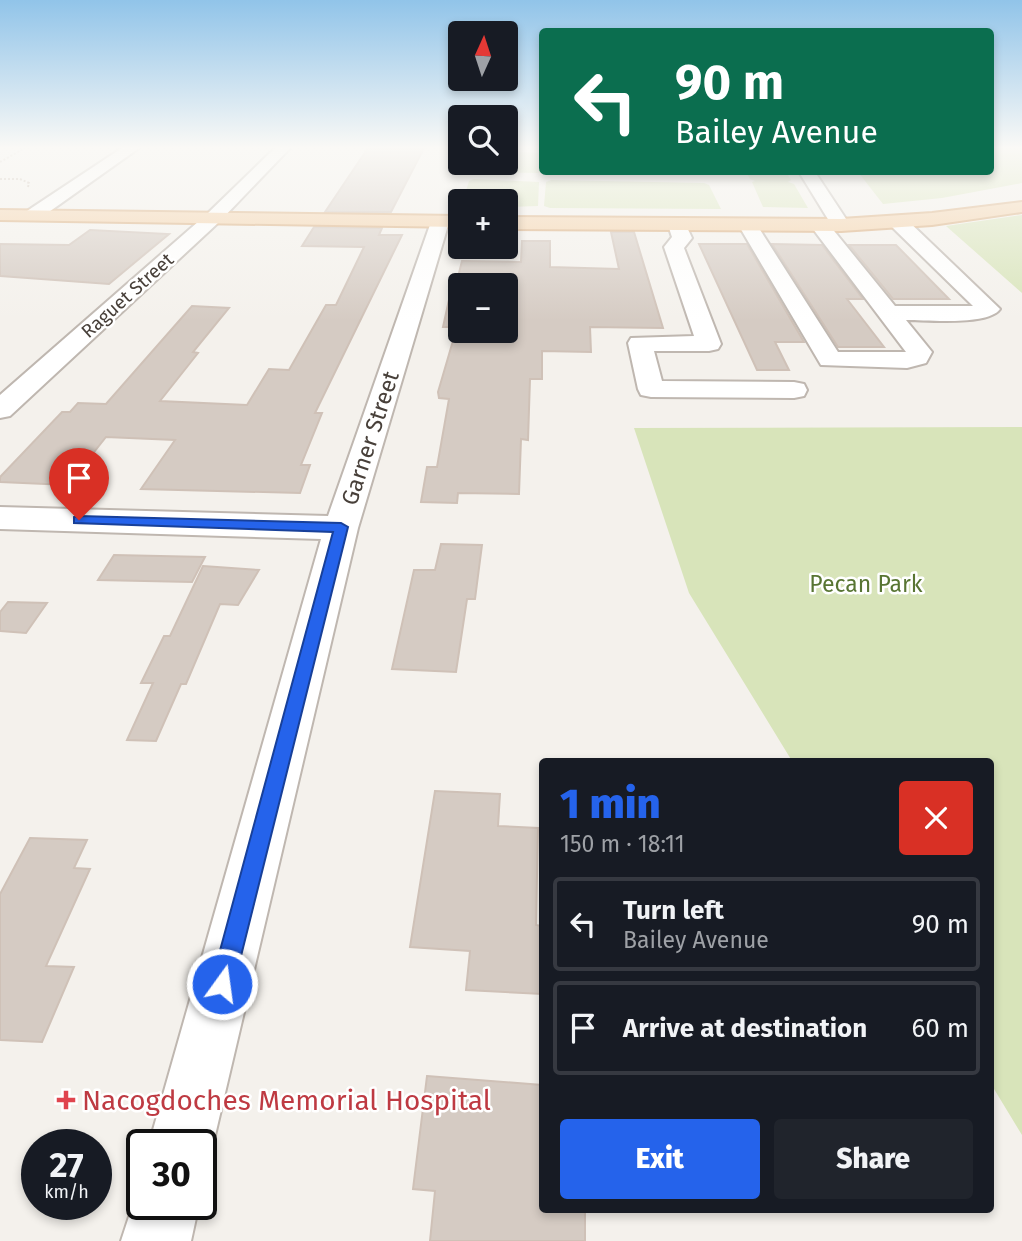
<!DOCTYPE html>
<meta charset="utf-8">
<style>
body{margin:0;font-family:"Fira Sans",sans-serif;background:#20242c;color:#f1f3f6;height:100vh;display:flex;flex-direction:column;font-size:26px;white-space:nowrap}
*{box-sizing:border-box;margin:0}
p{font-size:23px;color:#9ea1a6}
.icon{flex:none;width:38px;height:38px;fill:none;stroke:currentColor;stroke-width:2;stroke-linecap:round;stroke-linejoin:round}
.map{position:relative;flex:1;overflow:hidden}
.side{position:absolute;left:539px;top:758px;width:455px;height:455px;display:flex;flex-direction:column;background:#171b24;border-radius:7px;box-shadow:0 4px 10px #0003}
.side>*{flex:none}
.hud{position:absolute;left:539px;top:28px;width:455px;height:147px;border-radius:7px;box-shadow:0 4px 10px #0003;background:#0b6e4f;color:#fff;overflow:hidden}
.needle{width:46px;rotate:3deg}
.fabs{position:absolute;left:448px;top:21px;display:grid;gap:14px}
.fabs a{display:grid;place-items:center;width:70px;height:70px;border-radius:7px;background:#171b24;box-shadow:0 4px 10px #0003;font-size:35px}
.speed{position:absolute;left:21px;top:1129px;display:flex;gap:14px;font-size:35px;font-weight:700;text-align:center}
.speed>*{display:grid;place-content:center;width:91px;height:91px;border-radius:50%;background:#171b24;box-shadow:0 4px 10px #0003;line-height:1}
.speed small{font-size:18px;font-weight:400}
.speed .limit{border:4px solid #111;border-radius:10px;background:#fff;color:#111}
.pin{position:absolute;display:grid;place-items:center;width:60px;height:60px;color:#fff;margin:-72px -30px;border-radius:50% 50% 50% 0;rotate:-45deg;box-shadow:0 0 7px #0007}
.pin .icon{rotate:45deg}
.me{position:absolute;width:77px;margin:-38px;rotate:14deg;stroke-linejoin:round;filter:drop-shadow(0 0 5px #0008)}
.turn{display:flex;align-items:center;gap:24px;height:147px;padding:0 21px;font-size:32px}
.turn .icon{width:91px;height:91px;stroke-width:2.5}
.turn b{display:block;font-size:49px;line-height:60px}
.round{display:grid;place-items:center;flex:none;width:74px;height:74px;border-radius:7px;background:#20242c}
.headline{display:flex;align-items:center;justify-content:space-between;height:119px;padding:0 21px}
h1{font-size:42px;font-weight:800;line-height:52px;color:#2563eb}
.action{display:flex;gap:14px;margin-top:auto;padding:14px 21px}
.action a{flex:1;height:80px;border-radius:7px;background:#2563eb;color:#fff;font-size:28px;font-weight:800;line-height:80px;text-align:center}
.action a+a{background:#20242c;color:#f1f3f6}
ul{padding:0;list-style:none}
li{display:flex;align-items:center;gap:21px;height:94px;margin:0 14px 10px;padding:0 7px;border:4px solid #363941;border-radius:7px}
li div{flex:1}
li b{display:block;font-size:26px}
li em{font-style:normal}
.map>svg:first-child{display:block}
.green{fill:#d8e4ba}
.building{fill:#d5cbc3;stroke:#cfc1b7;stroke-width:2;fill-rule:evenodd}
.lines{fill:none;stroke-linecap:round;stroke-linejoin:round}
.minor-casing{stroke:#bfb7b0;stroke-width:4}
.major-casing{stroke:#d8a977;stroke-width:4}
.path{stroke:#bfb0a2;stroke-width:2;stroke-dasharray:2 2;stroke-linecap:butt}
.minor{fill:#fff;fill-rule:evenodd}
.major{fill:#f4d0a6;fill-rule:evenodd}
.route{fill:#2563eb;stroke:#184099;stroke-width:2}
.health-dot{fill:#e0444e;stroke:#fff;stroke-width:2.5}
.labels{text-anchor:middle;stroke-width:5;stroke-linejoin:round;paint-order:stroke}
.far-street-label{font-size:19px;fill:#48403a;stroke:#fff}
.street-label{font-size:23px;fill:#48403a;stroke:#fff}
.park-label{font-size:23px;fill:#587533;stroke:#fff}
.near-health-label{font-size:28px;fill:#be3a42;stroke:#fff;text-anchor:start}
</style>
<div class="map">
<svg width="1022" height="1241" viewBox="0 0 1022 1241">
<rect width="100%" height="100%" fill="#f4f1ec"/>
<!-- green -->
<path class="green" d="M991 148H1022V183L942 198 883 204 858 172H990Z
M506 151 541 153V173L472 172 474 163H506Z
M546 172H703L705 175 550 174Z
M746 172H786L791 180 788 182 794 184 808 208 763 207 752 182 755 181 750 179Z
M474 179 539 182 538 206 506 207V201H463L469 181Z
M551 180 704 183 709 185 721 209 550 208 544 206 546 182Z
M1022 215V293L946 226Z
M1022 427V1135L991 1084 990 761H792L689 593 634 428Z"/>
<!-- building -->
<path class="building" d="M368 148H424L391 212H325Z
M314 227 382 228 379 235H402L315 413H322L301 465H310L300 493 141 489 175 440 106 437 68 485 0 482V477L62 412H70L78 403 106 404 192 306 229 308 193 352 198 353 160 401 247 405 269 369 289 370 326 305H336L364 247 302 246Z
M90 230 169 234 109 284 0 276V244L69 245Z
M611 232H634L663 328 590 327 591 352 542 351V379H530L528 440 521 439 519 494 458 493 457 503 421 502 427 467H437L449 399 439 398 438 392 457 327H443L454 277H458L462 261 521 262 522 241H550V267L619 269ZM460 285H506V331H460Z
M699 244H747L804 342H775L789 370H757Z
M772 244 822 245 863 299H847L884 347H838Z
M849 245H896L949 299H893Z
M441 544 482 545 475 599H467L456 672 392 669 414 570H435Z
M114 555 205 557 192 582 98 580Z
M203 566 259 570 238 605 220 604 186 684H181L156 741 127 740 153 683H141L164 636H170Z
M8 602 47 603 26 633 0 631V612Z
M435 791 500 794 498 826 538 828 536 925 542 926V994L466 990 470 951 410 947Z
M30 838 87 840 74 868 90 869 46 966 74 967 42 1042 0 1040V894Z
M427 1076 542 1085V1209H585V1241H430L435 1191 413 1189Z"/>
<g class="lines">
<!-- minor casing -->
<g class="minor-casing">
<path id="minor" d="M122 148H139L39 219H27L24 215 27 211Z
M275 148H290L219 222 10 416 0 418V395L207 214Z
M799 172H815L850 225 848 229H834Z
M440 216 449 222 358 528 213 1144 201 1168V1144H149L321 539 0 529V507L328 516 431 222Z
M898 216 905 218 1000 309C988 326 927 320 906 320L932 352 926 363 907 368 821 365 739 226 748 220 755 222 838 352H906L810 225 812 221H826L895 306H973L891 226 889 222Z
M677 219 684 221 692 238 684 248 721 344 718 349 709 351H654L662 381 794 382 804 384 807 390 804 396 794 398 651 397 641 395 638 389 628 343 631 338 694 336 664 247 672 237 668 225Z
M141 1180 142 1204H199L191 1241H121Z"/>
</g>
<!-- major casing -->
<g class="major-casing">
<path id="major" d="M1022 202V212L932 225 841 231 506 229V217L841 219 932 213Z
M0 210 460 216V227L0 220Z"/>
</g>
<!-- path -->
<path class="path" d="M0 162 25 148
M0 179H20L29 183 28 187"/>
<!-- minor -->
<use href="#minor" class="minor"/>
<!-- major -->
<use href="#major" class="major"/>
</g>
<!-- sky -->
<linearGradient id="sky" x2="0" y2="1"><stop stop-color="#91c4e9"/><stop offset="0.46" stop-color="#faf9f6"/><stop offset="1" stop-color="#faf9f6" stop-opacity="0"/></linearGradient>
<rect width="1022" height="321" fill="url(#sky)"/>
<!-- route -->
<path class="route" d="M79 516 341 523 348 527 234 984 231 992 222 995 214 992 211 984 333 532 74 523V517Z"/>
<!-- markers -->
<path class="health-dot" d="M62.5 1089.5h7v7h7v7h-7v7h-7v-7h-7v-7h7z"/>
<g class="labels">
<!-- far-street labels -->
<g class="far-street-label">
<text transform="translate(127 295) rotate(-42)" y="7">Raguet Street</text>
</g>
<!-- street labels -->
<g class="street-label">
<text transform="translate(370 438) rotate(-72)" y="8">Garner Street</text>
</g>
<!-- park labels -->
<g class="park-label">
<text x="866" y="592">Pecan Park</text>
</g>
<!-- near-health labels -->
<g class="near-health-label">
<text x="82" y="1110">Nacogdoches Memorial Hospital</text>
</g>
</g>
</svg>
<div class="fabs">
<a><svg class="needle" viewBox="-14 -14 28 28"><path d="M0-13l5 13h-10z" fill="#e53935"/><path d="M0 13l5-13h-10z" fill="#9ea1a6"/></svg></a>
<a><svg class="icon" aria-label="search" viewBox="0 0 24 24"><circle cx="10" cy="10" r="6"/><path d="M15 15l6 6"/></svg></a>
<a>+</a>
<a>−</a>
</div>
<div class="speed"><div>27<small>km/h</small></div><div class="limit">30</div></div>
<div class="pin" style="left:79px;top:520px;background:#d93025"><svg class="icon" aria-label="arrive" viewBox="0 0 24 24"><path d="M6 21V4h12l-3 4 3 4H6"/></svg></div>
<svg class="me" style="left:222px;top:984px" viewBox="-20 -20 40 40"><circle r="17" fill="#2563eb" stroke="#fff" stroke-width="3"/><path d="M0-11L8 9 0 5-8 9z" fill="#fff"/></svg>
<div class="hud">
<div class="turn"><svg class="icon" aria-label="left" viewBox="0 0 24 24"><path d="M17 20v-9H6M10 6l-5 5 5 5"/></svg><div><b>90 m</b>Bailey Avenue</div></div>
</div>
<section class="side">
<div class="headline"><div><h1>1 min</h1><p>150 m · 18:11</p></div><a class="round" style="background:#d93025;color:#fff"><svg class="icon" aria-label="close" viewBox="0 0 24 24"><path d="M6 6l12 12M18 6L6 18"/></svg></a></div>
<ul>
<li><svg class="icon" aria-label="left" viewBox="0 0 24 24"><path d="M17 20v-9H6M10 6l-5 5 5 5"/></svg><div><b>Turn left</b><p>Bailey Avenue</p></div><em>90 m</em></li>
<li><svg class="icon" aria-label="arrive" viewBox="0 0 24 24"><path d="M6 21V4h12l-3 4 3 4H6"/></svg><div><b>Arrive at destination</b></div><em>60 m</em></li>
</ul>
<div class="action"><a>Exit</a><a>Share</a></div>
</section>
</div>
